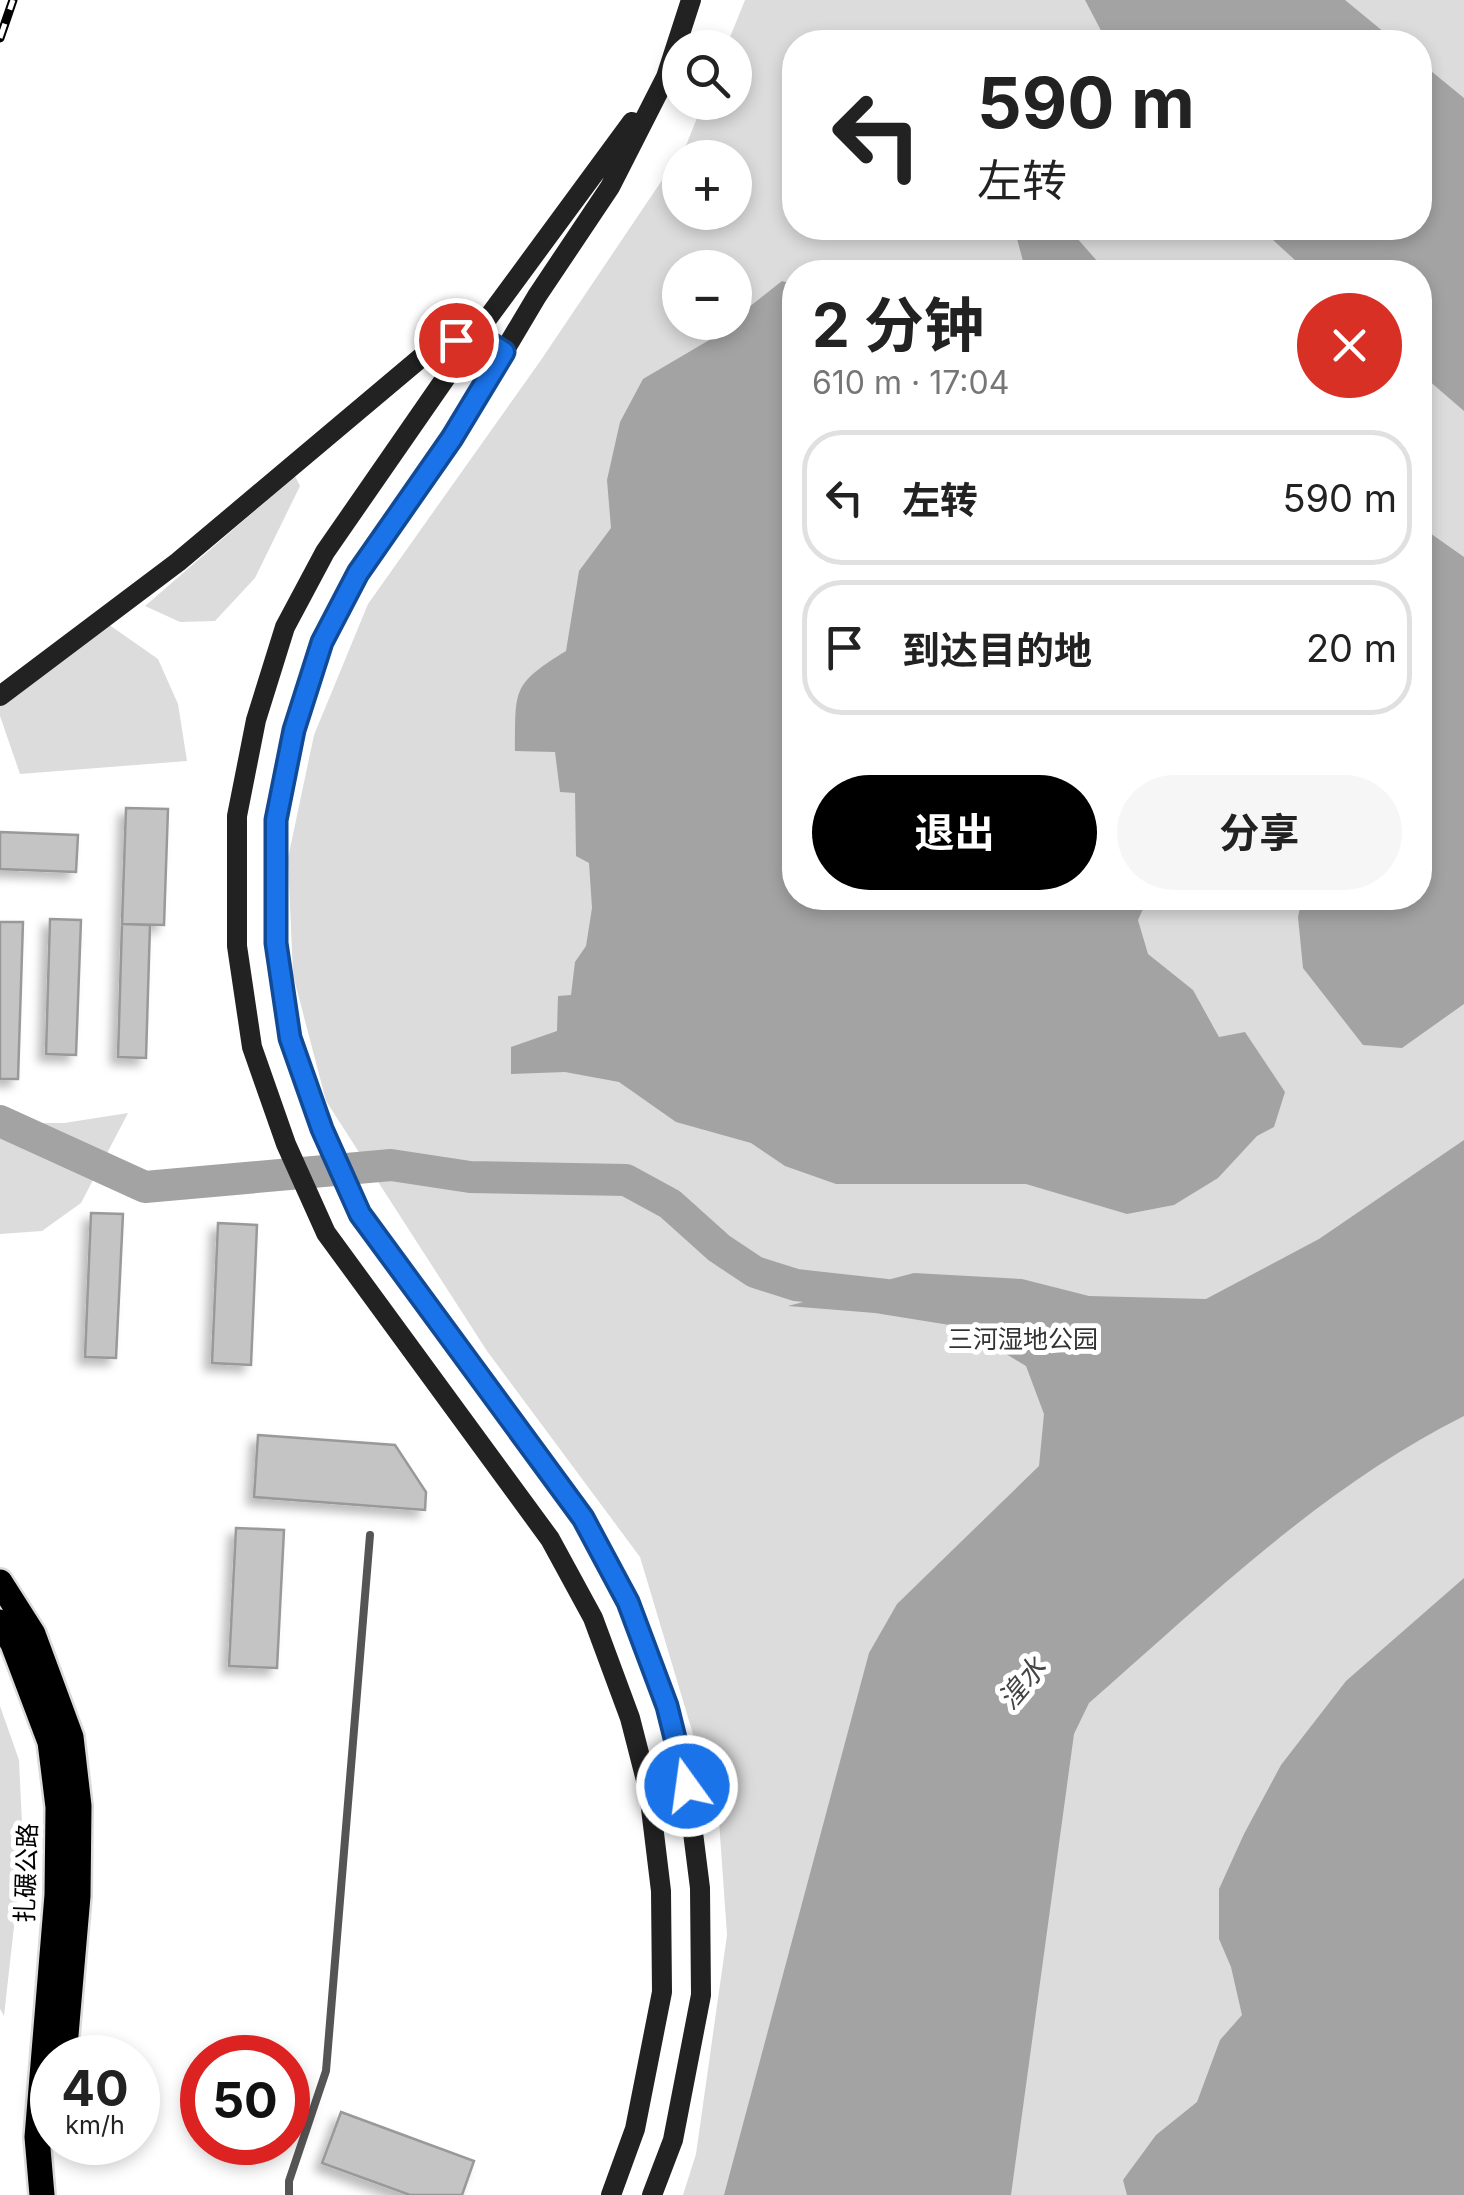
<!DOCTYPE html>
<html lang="zh">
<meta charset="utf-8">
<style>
body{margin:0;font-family:Inter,"Noto Sans SC",sans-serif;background:#f6f6f6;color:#222;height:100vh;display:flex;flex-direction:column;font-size:38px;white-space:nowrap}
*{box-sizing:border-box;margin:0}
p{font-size:32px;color:#767676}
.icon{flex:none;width:55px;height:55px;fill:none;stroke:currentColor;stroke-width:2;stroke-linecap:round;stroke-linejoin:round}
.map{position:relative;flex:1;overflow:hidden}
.drawer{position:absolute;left:782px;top:260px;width:650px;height:650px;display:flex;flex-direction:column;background:#fff;border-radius:40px;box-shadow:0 5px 15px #0003}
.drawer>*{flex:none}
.hud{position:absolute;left:782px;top:30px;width:650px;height:210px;border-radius:40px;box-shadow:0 5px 15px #0003;background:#fff;color:#222;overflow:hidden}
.fabs{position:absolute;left:662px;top:30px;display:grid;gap:20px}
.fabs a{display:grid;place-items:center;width:90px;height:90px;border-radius:50%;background:#fff;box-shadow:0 5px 15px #0003;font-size:50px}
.speed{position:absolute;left:30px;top:2035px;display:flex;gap:20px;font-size:50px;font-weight:700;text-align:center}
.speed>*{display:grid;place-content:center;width:130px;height:130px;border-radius:50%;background:#fff;box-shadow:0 5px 15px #0003;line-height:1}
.speed small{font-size:25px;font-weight:400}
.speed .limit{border:15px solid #d22;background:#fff;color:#111}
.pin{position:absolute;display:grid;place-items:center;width:85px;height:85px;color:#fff;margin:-42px;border:5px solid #fff;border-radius:50%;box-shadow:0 2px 10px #0007}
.me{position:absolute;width:110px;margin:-55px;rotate:346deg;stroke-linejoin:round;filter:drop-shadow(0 0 8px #0008)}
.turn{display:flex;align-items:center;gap:35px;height:210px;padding:0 30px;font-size:45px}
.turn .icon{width:130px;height:130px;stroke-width:2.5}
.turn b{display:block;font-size:70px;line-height:85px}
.round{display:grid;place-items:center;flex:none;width:105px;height:105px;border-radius:52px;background:#f6f6f6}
.headline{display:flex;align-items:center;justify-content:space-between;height:170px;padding:0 30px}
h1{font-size:60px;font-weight:700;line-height:75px}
.cta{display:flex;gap:20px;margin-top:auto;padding:20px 30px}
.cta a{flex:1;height:115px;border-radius:60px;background:#000;color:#fff;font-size:40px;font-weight:700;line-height:115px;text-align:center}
.cta a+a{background:#f6f6f6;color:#222}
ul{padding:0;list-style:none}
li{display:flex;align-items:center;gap:30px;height:135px;margin:0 20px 15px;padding:0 10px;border:5px solid #e0e0e0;border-radius:40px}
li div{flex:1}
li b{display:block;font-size:38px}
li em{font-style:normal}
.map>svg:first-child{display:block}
.green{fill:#dcdcdc;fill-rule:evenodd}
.water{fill:#a3a3a3}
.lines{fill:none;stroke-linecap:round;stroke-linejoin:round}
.river{stroke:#a3a3a3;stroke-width:32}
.building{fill:#c4c4c4;stroke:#999;stroke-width:2.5;filter:url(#shadow)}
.primary-casing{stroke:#dbdbdb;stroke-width:30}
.lane{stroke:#555;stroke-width:8}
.secondary{stroke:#222;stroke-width:20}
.primary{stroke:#000;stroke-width:25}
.rail-casing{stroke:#000;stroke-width:9}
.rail{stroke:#fff;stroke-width:5;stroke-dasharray:15;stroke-linecap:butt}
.route-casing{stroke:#114b97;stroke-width:25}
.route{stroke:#1a73e8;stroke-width:18}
.labels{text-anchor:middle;stroke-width:10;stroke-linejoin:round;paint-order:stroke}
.park-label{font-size:25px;fill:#333;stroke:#fff}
.street-label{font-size:25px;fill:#000;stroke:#fff}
.water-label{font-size:28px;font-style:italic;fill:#444;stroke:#fff}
</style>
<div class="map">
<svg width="1464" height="2195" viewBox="0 0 1464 2195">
<defs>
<filter id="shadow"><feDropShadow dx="-7" dy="7" stdDeviation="5" flood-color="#0004"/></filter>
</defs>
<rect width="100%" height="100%" fill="#fff"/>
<!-- green -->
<path class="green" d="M745 0H1464V2195H683L696 2154 727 1935 719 1821 640 1557 487 1351 326 1101 293 975 288 858 314 735 368 604 541 360 687 143 703 103 735 102V48L726 47ZM795 42H1420V228H795ZM680 158H735V212H680ZM680 268H735V322H680ZM795 272H1420V898H795Z
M295 476 300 486 255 578 215 621 180 622 145 606Z
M108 624 158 659 178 704 187 761 20 774 0 716V704Z
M128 1113 81 1203 42 1231 0 1234V1123H64Z
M0 1706 19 1760 23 1846 4 2016 0 2009Z"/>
<!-- water -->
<path class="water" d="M1085 0H1345L1396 42H1107Z
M1420 62 1464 98V411L1420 373V272H1308L1260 228H1420Z
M1014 228H1068L1098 262 1114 272H1026Z
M782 281 795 285V898H1148L1138 920 1148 954 1193 990 1219 1037 1245 1032 1285 1092 1274 1127 1257 1136 1218 1178 1174 1205 1127 1214 1026 1184H836L785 1166 751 1143 676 1122 619 1082 565 1072 511 1074V1047L557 1031 558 996 571 995 575 962 586 946 592 908 589 863 576 856 575 793 560 792 555 752 515 751C516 689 511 685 566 651L579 571 611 528 607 480 620 422 643 379 711 339 730 323 735 322V318Z
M1420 526 1464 557V1004L1402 1048 1363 1045 1303 968 1298 917 1302 898H1420Z
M1464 1140V1416C1322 1487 1208 1599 1089 1703L1074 1734 1011 2195H724L869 1653 897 1604 1039 1466 1044 1414 1026 1366 962 1327 875 1313 788 1306 914 1273 1022 1279 1089 1296 1206 1299 1319 1239Z
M1464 1578V2195H1127L1123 2180 1156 2135 1197 2102 1220 2040 1242 2015 1231 1967 1219 1939V1889L1244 1834 1281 1765 1346 1681Z"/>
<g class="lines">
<!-- river -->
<path class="river" d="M0 1121 145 1187 391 1165 470 1177 626 1180 670 1204 719 1248 755 1272 796 1285 886 1295"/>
</g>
<!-- building -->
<path class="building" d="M126 808 168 809 164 925 122 924Z
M0 832 78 835 76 872 0 869Z
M50 919 81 920 76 1055 46 1054Z
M0 922H23L18 1079H0Z
M122 924 150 925 146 1058 118 1057Z
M91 1213 123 1214 116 1358 85 1357Z
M218 1223 257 1225 251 1365 212 1363Z
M258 1435 395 1445 426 1492 425 1510 254 1497Z
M236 1528 284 1530 277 1668 229 1666Z
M341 2112 474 2161 462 2195H410L322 2163Z"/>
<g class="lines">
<!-- primary casing -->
<g class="primary-casing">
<path id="primary" d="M0 1582 33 1634 71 1737 79 1806 78 1896 64 2058
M0 1622 13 1644 50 1742 58 1807 57 1895 37 2137 42 2195"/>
</g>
<!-- lane -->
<path class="lane" d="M289 2195V2181L326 2071 370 1535"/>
<!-- secondary -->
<path class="secondary" d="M0 696 178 562 436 345 476 334 504 352
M611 2195 635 2129 662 1992 661 1891 649 1792 630 1718 593 1618 550 1539 326 1233 286 1144 252 1047 237 946V816L256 720 285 627 325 552 476 334 632 122
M652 2195 673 2140 701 1995 700 1888 687 1785 667 1706 628 1602 583 1518 360 1214 322 1129 290 1038 276 943V820L294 730 321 642 358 573 453 437 537 296 610 187 666 77 691 0"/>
<!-- primary -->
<use href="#primary" class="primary"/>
<!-- rail casing -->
<g class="rail-casing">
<path id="rail" d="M0 38 13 0"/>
</g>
<!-- rail -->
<use href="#rail" class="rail"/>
</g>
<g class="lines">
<!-- route casing -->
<g class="route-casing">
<path id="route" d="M456 340 476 334 504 352 452 438 358 573 322 642 294 730 276 820V943L290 1038 322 1129 360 1214 583 1518 628 1602 667 1706 687 1786"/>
</g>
<!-- route -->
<use href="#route" class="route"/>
</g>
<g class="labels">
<!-- park labels -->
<g class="park-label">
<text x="1023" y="1348">三河湿地公园</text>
</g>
<!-- street labels -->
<g class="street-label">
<text transform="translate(26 1873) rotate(-88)" y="9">扎碾公路</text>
</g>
<!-- water labels -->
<g class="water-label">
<text transform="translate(1022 1683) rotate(-50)" y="10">湟水</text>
</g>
</g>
</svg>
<div class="fabs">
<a><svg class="icon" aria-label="search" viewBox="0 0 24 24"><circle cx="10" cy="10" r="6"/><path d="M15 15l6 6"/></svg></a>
<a>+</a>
<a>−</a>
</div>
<div class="speed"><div>40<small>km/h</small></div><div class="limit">50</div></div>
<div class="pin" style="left:456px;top:340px;background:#d93025"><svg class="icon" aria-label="arrive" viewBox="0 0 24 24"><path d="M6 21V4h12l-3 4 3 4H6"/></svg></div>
<svg class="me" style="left:687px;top:1786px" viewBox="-20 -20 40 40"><circle r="17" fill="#1a73e8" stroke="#fff" stroke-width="3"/><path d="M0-11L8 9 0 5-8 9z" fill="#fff"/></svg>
<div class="hud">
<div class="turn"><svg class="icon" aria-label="left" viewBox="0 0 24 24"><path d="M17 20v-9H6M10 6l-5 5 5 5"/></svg><div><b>590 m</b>左转</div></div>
</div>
<section class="drawer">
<div class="headline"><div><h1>2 分钟</h1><p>610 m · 17:04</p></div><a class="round" style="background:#d93025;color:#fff"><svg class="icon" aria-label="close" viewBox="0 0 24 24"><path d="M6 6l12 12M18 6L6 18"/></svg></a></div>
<ul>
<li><svg class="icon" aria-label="left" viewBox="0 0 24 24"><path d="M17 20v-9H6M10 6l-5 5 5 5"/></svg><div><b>左转</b></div><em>590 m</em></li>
<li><svg class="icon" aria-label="arrive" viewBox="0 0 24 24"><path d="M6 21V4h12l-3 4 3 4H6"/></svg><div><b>到达目的地</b></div><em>20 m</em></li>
</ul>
<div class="cta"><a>退出</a><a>分享</a></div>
</section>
</div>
